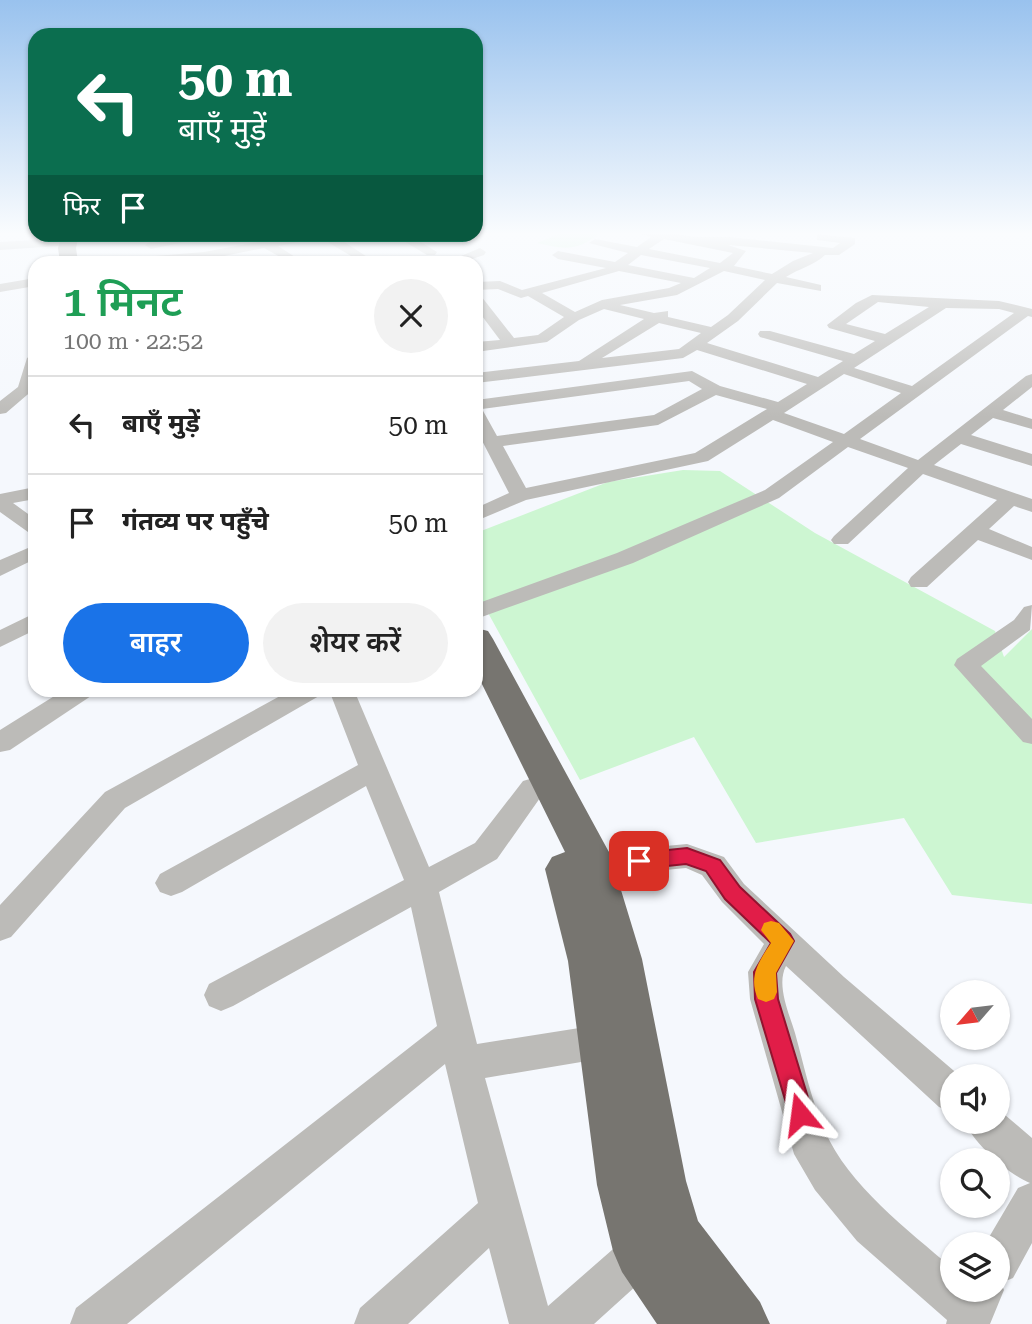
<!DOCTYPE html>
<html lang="hi">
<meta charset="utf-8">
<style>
body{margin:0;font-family:"Roboto Serif","Noto Sans Devanagari",serif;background:#f2f2f2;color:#222;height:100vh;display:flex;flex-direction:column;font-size:26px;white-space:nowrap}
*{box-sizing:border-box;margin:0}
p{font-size:23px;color:#767676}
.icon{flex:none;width:38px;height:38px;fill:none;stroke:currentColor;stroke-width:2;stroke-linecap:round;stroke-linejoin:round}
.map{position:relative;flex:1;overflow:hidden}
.panel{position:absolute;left:28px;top:256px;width:455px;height:441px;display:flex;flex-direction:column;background:#fff;border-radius:21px;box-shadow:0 2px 5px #0004}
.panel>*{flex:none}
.top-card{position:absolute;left:28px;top:28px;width:455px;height:214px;border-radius:21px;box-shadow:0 2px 5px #0004;background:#0b6e4f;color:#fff;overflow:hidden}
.needle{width:46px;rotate:242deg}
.buttons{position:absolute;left:940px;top:980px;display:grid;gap:14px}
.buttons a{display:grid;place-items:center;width:70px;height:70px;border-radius:50%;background:#fff;box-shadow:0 2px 5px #0004;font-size:35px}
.pin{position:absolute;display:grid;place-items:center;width:60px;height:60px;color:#fff;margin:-30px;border-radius:14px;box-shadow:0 4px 10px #0006}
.me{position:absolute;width:77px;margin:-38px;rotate:344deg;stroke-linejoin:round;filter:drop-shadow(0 0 5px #0008)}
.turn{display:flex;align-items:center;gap:24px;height:147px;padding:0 35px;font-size:32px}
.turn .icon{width:91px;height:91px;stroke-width:2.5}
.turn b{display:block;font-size:49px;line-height:60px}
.then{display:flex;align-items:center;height:66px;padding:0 35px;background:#0003;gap:14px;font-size:26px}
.round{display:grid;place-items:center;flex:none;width:74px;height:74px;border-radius:37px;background:#f2f2f2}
.head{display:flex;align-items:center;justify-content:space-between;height:119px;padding:0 35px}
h1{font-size:42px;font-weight:600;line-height:52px;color:#1e9e55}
.primary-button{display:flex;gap:14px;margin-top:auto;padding:14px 35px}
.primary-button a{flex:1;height:80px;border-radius:42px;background:#1a73e8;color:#fff;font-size:28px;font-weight:600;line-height:80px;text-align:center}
.primary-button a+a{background:#f2f2f2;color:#222}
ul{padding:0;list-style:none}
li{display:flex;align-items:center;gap:21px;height:98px;padding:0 35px;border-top:2px solid #e0e0e0}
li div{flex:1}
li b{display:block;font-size:26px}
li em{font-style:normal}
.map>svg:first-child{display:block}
.green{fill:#cdf6d2}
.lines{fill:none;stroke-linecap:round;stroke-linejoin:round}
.minor{fill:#bcbbb8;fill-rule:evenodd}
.highway{fill:#777570;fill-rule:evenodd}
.route{fill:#e11d48;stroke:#92132f;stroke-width:2}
.slow{fill:#f59e0b}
</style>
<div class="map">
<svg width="1032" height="1324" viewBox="0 0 1032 1324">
<rect width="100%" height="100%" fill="#f5f8fd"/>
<!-- green -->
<path class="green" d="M563 232 598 234C577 252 562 249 537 243Z
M683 470 720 471 815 533 995 631 1004 657 1032 629V904L952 895 904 818 756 843 694 737 580 780 476 591V533L608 482Z"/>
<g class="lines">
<!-- minor -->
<path class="minor" d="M635 232H663L696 237H729L833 248 840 243 817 240V234L855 238V244L839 255H825C815 265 798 269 786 277L821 285V291L777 283 738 321 707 343 818 377 843 361 760 337 758 334 760 331H770L854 354 875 341 829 328 827 325 856 303 872 295 999 301 1032 309V317L1028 316 860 439 918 460 1026 376 1032 374V387L1003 410 1032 419V429L993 418 971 435 1032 454V466L961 444 934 465 1032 499V512L1014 506 989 529 1032 547V560L978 540 927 587H911L908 582 911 577 997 500 923 474 848 544H834L831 540 834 536 908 468 848 447 779 498 633 563 476 619V604L617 553 765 490 833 442 773 420 708 461 526 500 476 521V508L509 493 476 429V400L692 371 720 386 778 402 807 384 697 350 683 358 476 383V373L579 361 644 319 604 309 579 320 547 342 476 352V342L500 340 476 308V295L481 296 514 338 538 335 564 317 528 296 521 298 498 289 476 290V282L500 281 522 290 606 268 558 259 552 255 558 251 615 262 628 253 589 243 595 239 637 247 651 237ZM664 239 733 253 720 263 649 249ZM728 245H729L813 253 793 261 772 274 734 266 746 251ZM641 255 710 268 694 278 628 265ZM619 271 681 283 669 288 602 300 575 312 542 293ZM724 271 765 280 728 315 711 327 668 317V311L654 313 620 305 677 295ZM878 302 929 307 885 334 846 324ZM946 308 999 309 1014 313 912 386 854 368ZM659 323 701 333 679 349 602 358ZM844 374 901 393 844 434 784 413ZM689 381 702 389 654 415 497 436 482 409ZM716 395 767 409 695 453 526 488 503 446 658 425Z
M193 234H223L151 249 145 245 151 241Z
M301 234H332L375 262H361L321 238 278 246 303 262H289L264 248 204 260 125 262 131 258 204 252Z
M392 234H408L437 252 435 255H427Z
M69 238 75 242 73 245 0 250V242Z
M480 248 486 252 484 255 463 262H447Z
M35 278V286L0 292V284Z
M35 353 34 389 6 413 0 414V401L18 387 27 358Z
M35 487V499L13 503 35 519V534L28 532 0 512V494Z
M35 545V559L0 576V560Z
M1032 605 1030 630 981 666 1032 719V744L1023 742 954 665 957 659 1014 620 1024 607Z
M35 613V630L0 647V630Z
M64 690H95L91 696 10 750 0 752V730Z
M291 690H323L319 696 125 808 11 937 0 941V905L105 792Z
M329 690H354L429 867 475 843 523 781 533 778 543 781 547 788 497 859 439 892 477 1044 611 1023 624 1028 629 1040 624 1052 611 1057 485 1078 548 1306 628 1236 643 1230 658 1236 664 1251 658 1266 594 1324H509L489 1248 408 1324H354L360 1308 478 1203 445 1064 127 1324H70L76 1308 437 1026 411 907 233 1006 221 1011 209 1006 204 995 209 984 404 880 366 786 182 892 171 896 160 892 155 883 160 874 358 765Z
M687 844 724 857 744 884 844 977 960 1076H952V1112L939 1107 786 966C776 985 789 1013 795 1033 804 1065 811 1100 825 1131 848 1185 908 1230 952 1268V1290H998V1244H985L1018 1188 1030 1183C1008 1174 973 1143 965 1122H998V1109L1032 1138V1243L1013 1278 1001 1283 1004 1290 990 1324H946L947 1320 857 1241 815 1190 794 1154 750 999 748 972 764 944 722 902 702 875 686 868 591 877 580 874 576 865 580 856 591 853Z"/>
<!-- highway -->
<path class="highway" d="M62 234H79L76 248 78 262H60L58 248Z
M476 628 488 631 493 639 610 854 642 959 686 1181 698 1221 760 1302 770 1324H657L622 1272 613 1251 597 1185 568 961 545 869 552 857 565 852 476 672Z"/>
</g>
<!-- sky -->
<linearGradient id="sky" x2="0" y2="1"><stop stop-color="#99c2ee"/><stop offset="0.56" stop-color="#fafcfe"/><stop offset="1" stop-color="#fafcfe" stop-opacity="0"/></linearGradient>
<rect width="1032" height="417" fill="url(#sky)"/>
<!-- route -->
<path class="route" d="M687 848 720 860 740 887 790 934 794 941 776 973 778 999 813 1114 809 1123 800 1126 792 1123 755 999 754 972 771 943 725 899 706 871 686 864 639 869 632 866 629 861 632 855 639 853Z"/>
<!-- slow -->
<path class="slow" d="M771 921 779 923 794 941 776 973 777 992 774 999 766 1002 758 999C748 977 759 961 771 943L761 930 764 923Z"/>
</svg>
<div class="buttons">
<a><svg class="needle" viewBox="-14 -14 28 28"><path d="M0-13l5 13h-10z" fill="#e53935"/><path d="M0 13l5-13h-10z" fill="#767676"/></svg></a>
<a><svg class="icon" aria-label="sound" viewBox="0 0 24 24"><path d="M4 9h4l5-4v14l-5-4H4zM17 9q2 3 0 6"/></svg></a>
<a><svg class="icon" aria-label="search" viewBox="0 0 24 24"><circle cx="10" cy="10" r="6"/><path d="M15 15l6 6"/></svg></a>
<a><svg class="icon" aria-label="layers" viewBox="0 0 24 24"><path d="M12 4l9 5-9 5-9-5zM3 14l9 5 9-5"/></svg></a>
</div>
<div class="pin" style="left:639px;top:861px;background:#d93025"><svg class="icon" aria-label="arrive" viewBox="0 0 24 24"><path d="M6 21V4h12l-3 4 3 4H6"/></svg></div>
<svg class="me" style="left:800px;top:1114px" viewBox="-20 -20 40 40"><path d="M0-17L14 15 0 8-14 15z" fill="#e11d48" stroke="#fff" stroke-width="4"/></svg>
<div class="top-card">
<div class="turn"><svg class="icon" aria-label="left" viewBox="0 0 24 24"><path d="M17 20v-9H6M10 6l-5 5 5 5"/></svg><div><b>50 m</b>बाएँ मुड़ें</div></div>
<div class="then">फिर<svg class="icon" aria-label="arrive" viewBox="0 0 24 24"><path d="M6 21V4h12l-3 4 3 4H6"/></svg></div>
</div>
<section class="panel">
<div class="head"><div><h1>1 मिनट</h1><p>100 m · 22:52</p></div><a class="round"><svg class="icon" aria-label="close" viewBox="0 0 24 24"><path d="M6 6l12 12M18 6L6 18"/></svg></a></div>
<ul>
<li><svg class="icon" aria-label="left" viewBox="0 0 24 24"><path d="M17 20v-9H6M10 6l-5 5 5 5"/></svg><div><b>बाएँ मुड़ें</b></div><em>50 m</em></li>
<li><svg class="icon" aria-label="arrive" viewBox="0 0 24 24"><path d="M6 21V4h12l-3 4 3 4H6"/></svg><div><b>गंतव्य पर पहुँचे</b></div><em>50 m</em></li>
</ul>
<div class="primary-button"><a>बाहर</a><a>शेयर करें</a></div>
</section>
</div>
